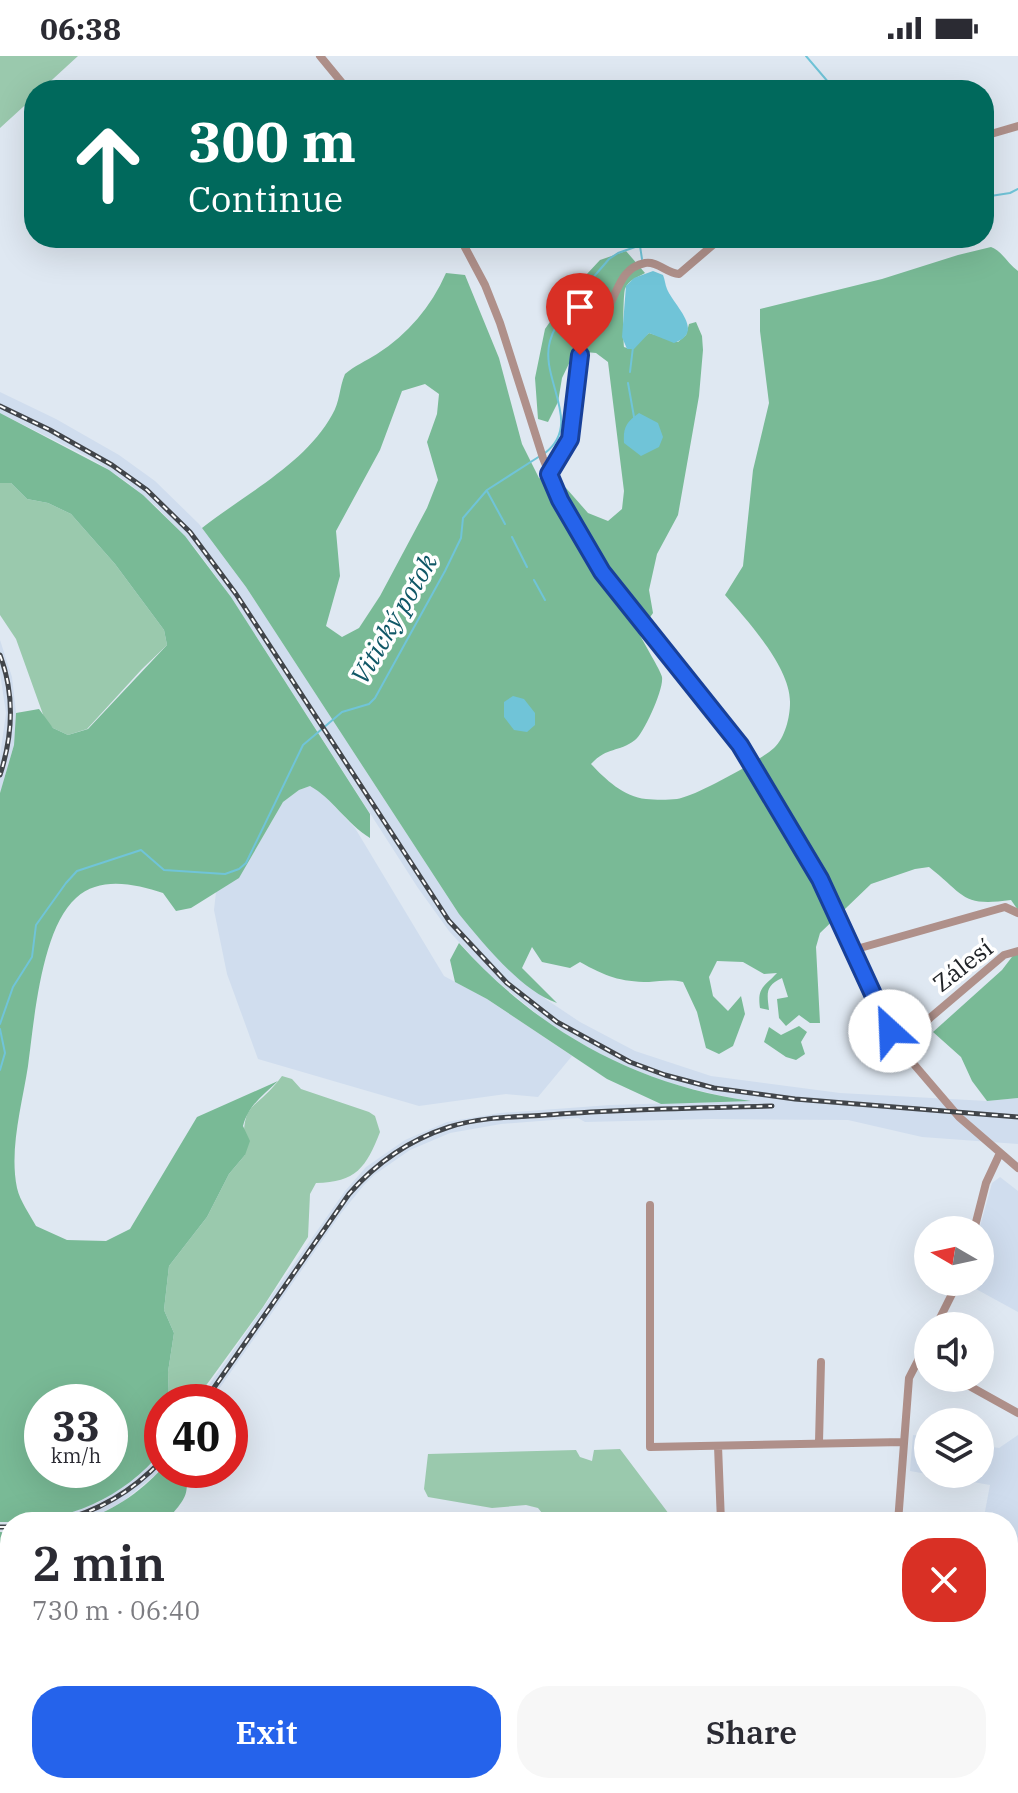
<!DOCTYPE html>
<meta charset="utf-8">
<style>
body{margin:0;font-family:"IBM Plex Serif",serif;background:#f7f7f7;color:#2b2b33;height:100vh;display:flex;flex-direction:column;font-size:30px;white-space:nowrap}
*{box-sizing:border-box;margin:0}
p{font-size:26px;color:#7c7c81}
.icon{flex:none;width:44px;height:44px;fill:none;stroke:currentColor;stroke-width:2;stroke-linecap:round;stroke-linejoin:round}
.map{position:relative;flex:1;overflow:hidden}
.sheet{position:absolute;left:0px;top:1456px;width:1018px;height:282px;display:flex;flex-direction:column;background:#fff;border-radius:32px 32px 0 0;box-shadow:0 8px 32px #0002}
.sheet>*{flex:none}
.top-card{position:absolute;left:24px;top:24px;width:970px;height:168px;border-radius:32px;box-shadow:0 8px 32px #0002;background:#00695c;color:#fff;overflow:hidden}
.needle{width:52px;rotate:279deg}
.controls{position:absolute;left:914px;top:1160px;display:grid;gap:16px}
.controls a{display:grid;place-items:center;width:80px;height:80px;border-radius:50%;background:#fff;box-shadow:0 8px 32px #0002;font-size:40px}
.speed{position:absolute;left:24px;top:1328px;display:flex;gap:16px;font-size:40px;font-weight:700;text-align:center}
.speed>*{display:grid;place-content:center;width:104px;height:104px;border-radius:50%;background:#fff;box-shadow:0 8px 32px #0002;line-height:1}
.speed small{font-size:20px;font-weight:400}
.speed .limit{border:12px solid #d22;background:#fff;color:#111}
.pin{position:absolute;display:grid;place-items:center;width:68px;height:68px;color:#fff;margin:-82px -34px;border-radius:50% 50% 50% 0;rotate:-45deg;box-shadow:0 0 8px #0007}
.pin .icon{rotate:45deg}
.me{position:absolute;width:88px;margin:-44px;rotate:335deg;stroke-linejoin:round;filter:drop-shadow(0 0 6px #0008)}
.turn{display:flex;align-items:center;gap:28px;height:168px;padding:0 32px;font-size:36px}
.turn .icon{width:104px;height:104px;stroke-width:2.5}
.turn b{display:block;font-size:56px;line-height:68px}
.round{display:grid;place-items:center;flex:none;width:84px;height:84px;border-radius:32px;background:#f7f7f7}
.overview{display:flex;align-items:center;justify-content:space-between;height:136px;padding:0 32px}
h1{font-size:48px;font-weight:600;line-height:60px}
.button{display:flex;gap:16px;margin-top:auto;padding:16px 32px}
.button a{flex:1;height:92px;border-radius:32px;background:#2563eb;color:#fff;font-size:32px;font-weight:600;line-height:92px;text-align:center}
.button a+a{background:#f7f7f7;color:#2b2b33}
.status{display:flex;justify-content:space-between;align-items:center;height:56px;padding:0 40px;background:#fff;direction:ltr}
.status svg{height:22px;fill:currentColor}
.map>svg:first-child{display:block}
.built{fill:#d0ddee}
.green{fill:#9ac9ad}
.forest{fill:#79ba96;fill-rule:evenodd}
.water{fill:#70c4d8}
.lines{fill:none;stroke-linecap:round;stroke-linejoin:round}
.stream{stroke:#70c4d8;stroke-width:2}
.minor{stroke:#af908a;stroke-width:8}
.rail-casing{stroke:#41454a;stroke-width:5}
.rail{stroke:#fff;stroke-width:2;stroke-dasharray:6;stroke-linecap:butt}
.route-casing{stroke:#184099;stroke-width:20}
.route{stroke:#2563eb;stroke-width:14}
.labels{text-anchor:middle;stroke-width:7;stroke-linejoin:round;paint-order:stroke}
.street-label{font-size:24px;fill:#212428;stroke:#fff}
.water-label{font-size:26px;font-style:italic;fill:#105867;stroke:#fff}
</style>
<div class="status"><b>06:38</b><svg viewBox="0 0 49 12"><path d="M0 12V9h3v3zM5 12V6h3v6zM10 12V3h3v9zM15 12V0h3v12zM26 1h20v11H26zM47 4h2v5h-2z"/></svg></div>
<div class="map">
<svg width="1018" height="1737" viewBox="0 0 1018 1737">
<rect width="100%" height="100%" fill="#dfe8f2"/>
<!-- built -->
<path class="built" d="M0 336 56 363 119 399 155 425 199 468 246 531 459 858 500 904 547 944 580 966 635 995 711 1020 840 1037 987 1045 1018 1042V1088L922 1081 848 1064 710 1063 585 1066 578 1062 501 1068 450 1077 410 1094 374 1119 364 1129 342 1156 210 1346H197L345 1135 366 1111 405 1084 447 1066 500 1057 610 1049 744 1045 667 1027 607 1002 553 971 487 917 449 875 418 832 231 541 196 493 157 451 127 426 92 403 0 357Z
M0 584 12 621 16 657 14 689 0 737V700L6 657 0 617Z
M310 730 322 737 355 772 444 920 487 943 572 1000 538 1041 506 1038 419 1050 258 1003 227 918 214 854 216 836 239 821 283 746 299 734Z
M1000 1121 1018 1135V1256L965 1227 980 1226 979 1174 992 1127Z
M913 1379 928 1381V1418H980V1389L999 1392 1018 1379V1737H907V1728H1008V1466H983L990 1429 910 1415Z
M162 1395V1412L155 1419 125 1444 104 1456 77 1466H16L63 1459 99 1446 137 1421Z"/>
<!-- green -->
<path class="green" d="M0 0H78L41 34H34V41L0 72Z
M0 427H11L27 443 48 447 71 458 115 508 164 574 167 589 142 613 87 673 68 679 53 672 45 664 16 583 0 559Z
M282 1020 292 1023 301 1033 369 1056 375 1060 380 1076C366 1112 356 1126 316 1127L310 1138 308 1181 263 1251 194 1346H169L168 1316 174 1277 164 1254 169 1210 207 1161 229 1118 245 1099C240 1042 254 1058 282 1020Z
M620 1393 675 1466H543L546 1462 538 1452 526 1449 492 1452 428 1441 424 1433 428 1398 576 1394 580 1401 592 1405 594 1394Z"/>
<!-- forest -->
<path class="forest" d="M991 191C1001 194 1008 208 1018 215V854L1011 844C961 851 965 839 929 811L915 813 871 828 820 877 816 891 820 967H810L799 959 786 970 779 962 777 943 788 941 782 922C765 930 767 937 769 954L760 952C757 931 764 931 777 917L764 918 743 906 717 905 709 921 713 940 728 955 741 940 745 958 733 990 719 998 706 992 697 956 683 926C671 923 661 925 649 926 620 926 605 920 580 906L570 912 542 906 532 891 522 912 557 947C521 935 482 886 459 858L246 531 202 472C244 439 306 407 332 359 340 346 339 332 345 318 354 310 366 305 377 298 408 278 431 251 446 217L465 219 499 302 522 388 539 422 566 432 588 457 608 465 622 453 624 435 608 306 596 297 575 295 562 322 558 346 548 366 538 363 535 322 545 273 572 234 600 204 626 195 645 217C638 221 628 224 625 233 623 239 623 284 624 291L630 293 649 277 678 286 686 279 689 268 696 266 702 280 703 294 699 340 678 459 657 498 649 534 653 557 639 577C643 586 661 615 662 621 664 633 644 677 635 684 618 697 608 690 591 708 605 723 624 741 646 743 655 744 668 744 677 743 694 741 761 704 774 692 785 682 790 661 790 647 791 612 747 564 725 539L743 510 753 414 769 347 760 275V253L882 223 958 199ZM425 328 439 338 437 358 427 386 438 424 427 452 380 540 359 572 342 581 326 570 340 520 336 475 380 394 402 335Z
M0 357 109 414 143 439 185 480 231 541 370 758V782C346 767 332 742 310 730L299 734 283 746 239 822 191 852 176 855 163 837C135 828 100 820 76 842 41 873 34 966 28 1010 22 1049 9 1093 17 1132 20 1145 30 1159 36 1170L67 1184 106 1185 130 1173 197 1061 278 1025C263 1039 248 1050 243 1070L250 1085 245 1099 229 1118 207 1161 169 1210 164 1254 174 1277 168 1316 169 1346H162V1395C122 1444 63 1468 0 1466V737L14 689 16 657 39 653 53 672 68 679 88 673 167 589 164 574 115 508 71 458 48 447 27 443 11 427H0ZM110 1346V1414H42V1346Z
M459 887C537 974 635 1029 751 1045L661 1048 607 1023 487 943 455 926 450 904Z
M1018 893V1042L987 1045 972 1025 961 1001 933 976 1002 914Z
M799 970 807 976 801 986 805 998 796 1004 786 1001 764 986 769 971 781 979Z
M162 1412V1414H185C191 1442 182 1445 166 1466H77C110 1457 140 1437 162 1412Z
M0 1476 10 1477V1716L0 1733Z"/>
<!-- water -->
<path class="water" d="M653 215 663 219C665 224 665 228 667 233 674 250 706 276 674 287L649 277 634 293H627L622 281 626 230 634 222Z
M639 357 658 367 663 381 659 391 641 400 624 387C623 372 626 366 639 357Z
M513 640 524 643 535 657V669L527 676 514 674 504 661V646Z"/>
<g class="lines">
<!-- stream -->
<path class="stream" d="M806 0 835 34
M984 141 1010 137 1018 133
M640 190 642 203
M630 316 633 291
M628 327 634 361
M545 397C584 367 539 323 550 285 558 257 590 226 609 203L618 197 661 182
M487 435 505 468
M512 481 527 511
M534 524 545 544
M0 968 13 931 32 901 36 869 66 827 77 815 141 794 164 814 225 818 239 813 246 807 303 689 342 656 369 648 375 642 445 515 461 482 463 462 487 434 540 400
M0 973 5 997 0 1014"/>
<!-- minor -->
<path class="minor" d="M320 0 348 34
M984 80 1018 70
M460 182 485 229 500 267 543 402 560 444 581 484 602 516 740 689 820 823 900 992 959 1061 1018 1112
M549 418C558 406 566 394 570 380 578 348 573 314 585 282 591 267 607 257 613 242 620 227 625 211 645 207 658 205 666 217 679 218L721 182
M853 894 1005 851 1018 857
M900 992 931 961 1004 899 1018 895
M650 1149V1391L903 1386
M974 1174 986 1127 1000 1097
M936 1270 958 1226
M955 1322 1018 1357
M819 1386 821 1306
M718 1390 721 1466
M898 1466 909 1322 928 1285
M896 1737 897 1728"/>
<!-- rail casing -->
<g class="rail-casing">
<path id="rail" d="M0 350 50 374 112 409 147 434 190 476 236 538 449 865 507 927 557 966 630 1006 665 1019 714 1032 795 1043 1018 1061
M0 599C15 639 13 679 0 719
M204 1346 349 1138C376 1107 409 1084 449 1071 480 1061 514 1061 546 1059 621 1053 697 1052 772 1050
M55 1466C98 1456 132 1436 162 1404
M0 1471H10"/>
</g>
<!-- rail -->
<use href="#rail" class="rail"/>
</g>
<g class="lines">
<!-- route casing -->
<g class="route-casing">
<path id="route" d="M580 299 570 383 549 418 560 444 602 516 740 689 820 823 890 975"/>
</g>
<!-- route -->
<use href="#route" class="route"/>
</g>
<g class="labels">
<!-- street labels -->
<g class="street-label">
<text transform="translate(963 910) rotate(-38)" y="8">Zálesí</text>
</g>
<!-- water labels -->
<g class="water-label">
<text transform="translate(394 563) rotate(-60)" y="9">Vitický potok</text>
</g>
</g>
</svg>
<div class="controls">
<a><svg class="needle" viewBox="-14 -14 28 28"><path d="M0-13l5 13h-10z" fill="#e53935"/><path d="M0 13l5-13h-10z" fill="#7c7c81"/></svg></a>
<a><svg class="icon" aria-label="sound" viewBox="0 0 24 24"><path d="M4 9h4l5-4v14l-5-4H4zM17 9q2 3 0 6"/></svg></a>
<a><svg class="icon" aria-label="layers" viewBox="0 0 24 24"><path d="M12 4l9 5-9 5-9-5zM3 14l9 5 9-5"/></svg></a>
</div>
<div class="speed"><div>33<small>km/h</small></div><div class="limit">40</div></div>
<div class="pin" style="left:580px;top:299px;background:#d93025"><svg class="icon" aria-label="arrive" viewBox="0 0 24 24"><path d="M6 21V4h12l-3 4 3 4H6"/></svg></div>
<svg class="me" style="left:890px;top:975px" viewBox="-20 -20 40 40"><circle r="19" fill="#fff"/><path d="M0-13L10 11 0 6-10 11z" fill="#2563eb"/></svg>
<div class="top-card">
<div class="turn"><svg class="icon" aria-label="ahead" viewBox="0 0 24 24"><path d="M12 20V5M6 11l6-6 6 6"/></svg><div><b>300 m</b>Continue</div></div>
</div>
<section class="sheet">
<div class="overview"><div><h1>2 min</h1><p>730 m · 06:40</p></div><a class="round" style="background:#d93025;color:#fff"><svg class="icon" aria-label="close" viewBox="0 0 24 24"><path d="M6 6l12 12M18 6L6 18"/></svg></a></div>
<div class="button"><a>Exit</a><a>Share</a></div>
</section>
</div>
